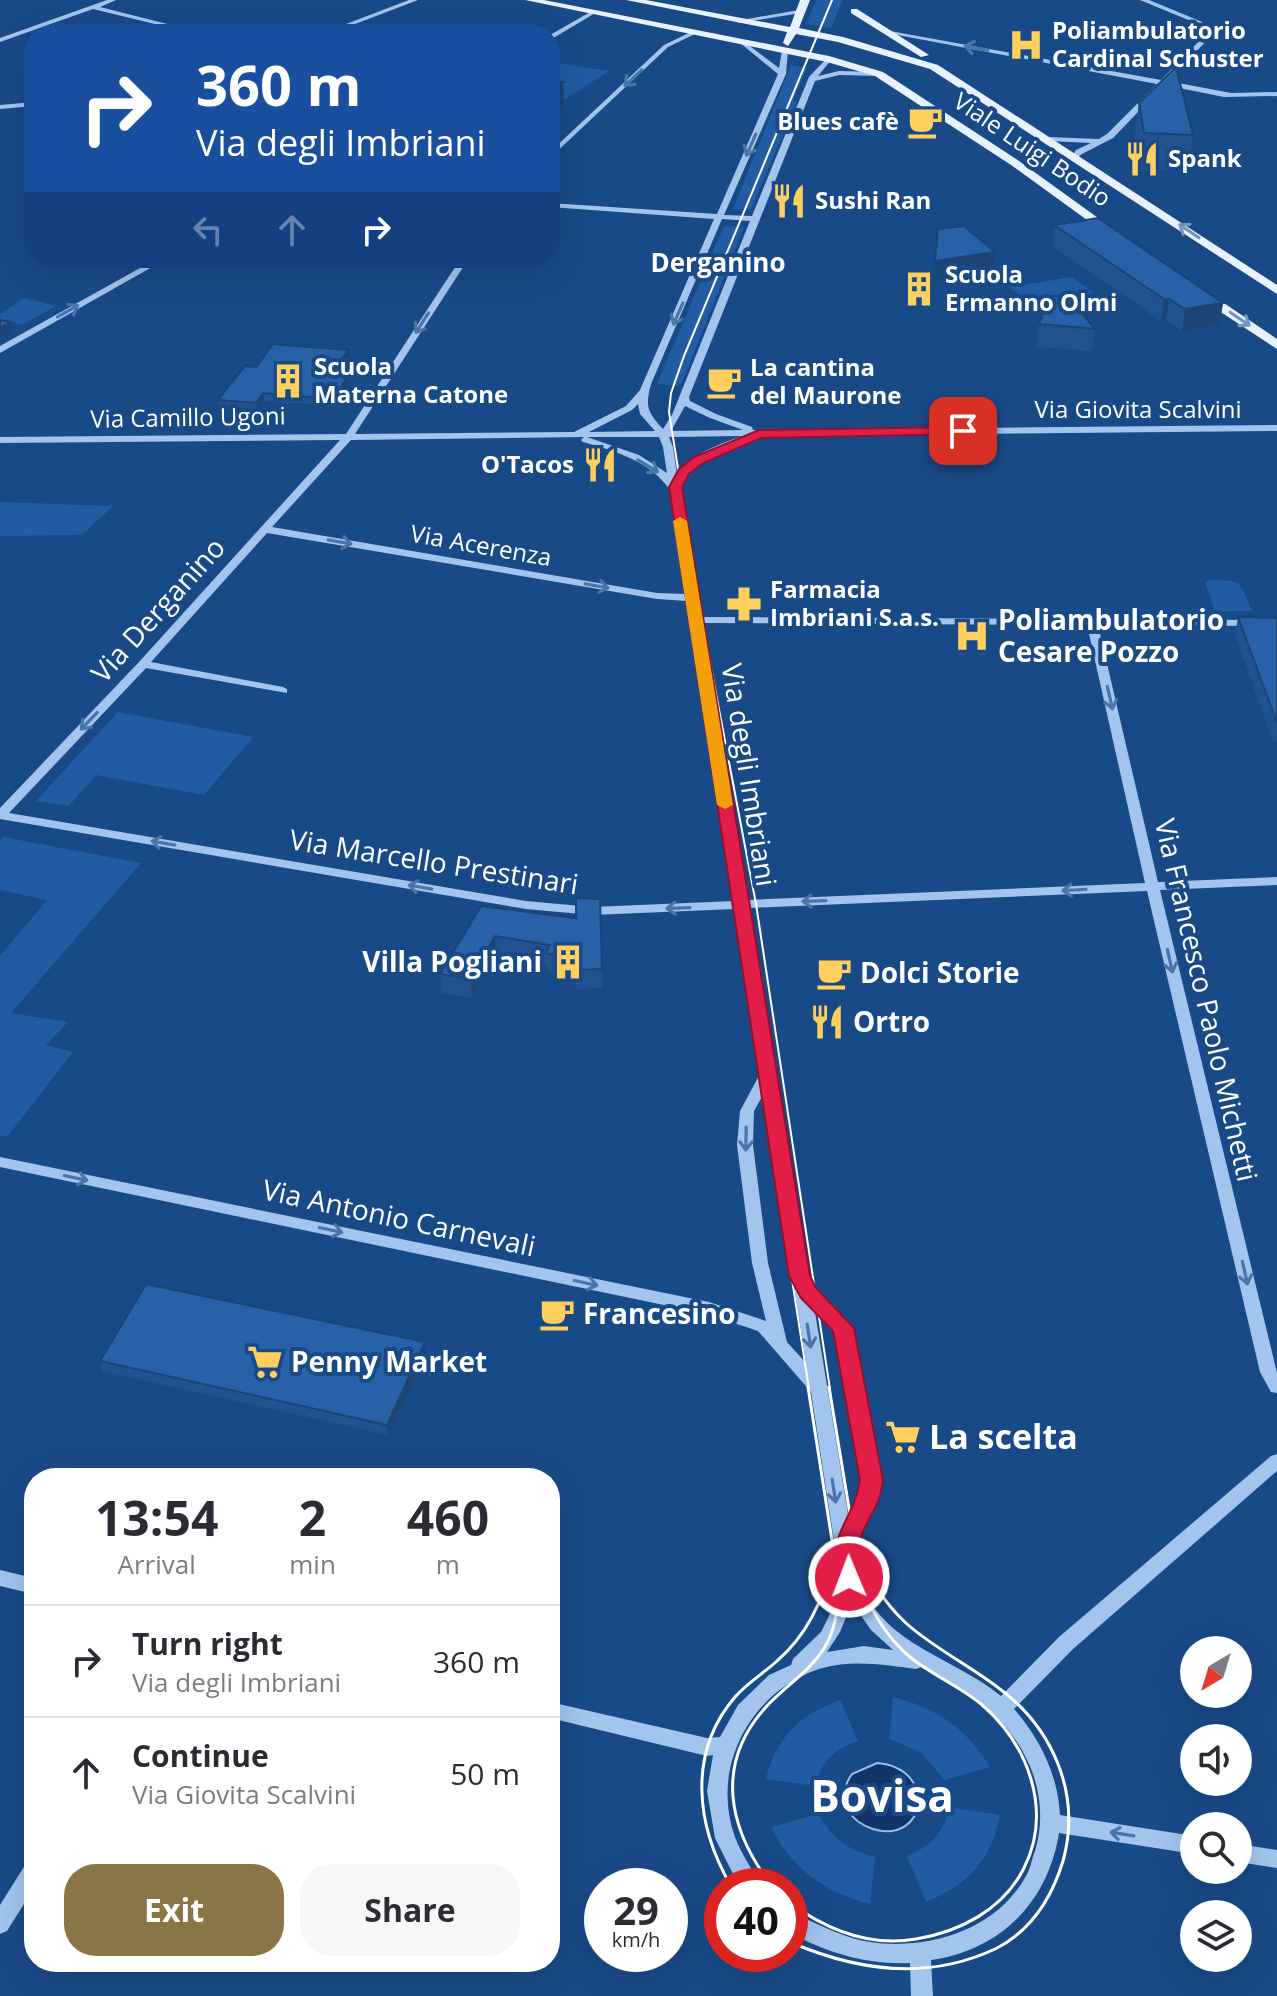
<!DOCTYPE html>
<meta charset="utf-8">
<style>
body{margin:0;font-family:"Open Sans",sans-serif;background:#f7f7f7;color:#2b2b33;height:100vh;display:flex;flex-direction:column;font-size:30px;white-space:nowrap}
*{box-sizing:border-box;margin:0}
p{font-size:26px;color:#7c7c81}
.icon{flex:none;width:44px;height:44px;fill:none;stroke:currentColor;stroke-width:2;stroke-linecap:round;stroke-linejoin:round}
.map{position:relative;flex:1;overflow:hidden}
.sheet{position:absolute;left:24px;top:1468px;width:536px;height:504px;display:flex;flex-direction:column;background:#fff;border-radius:32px;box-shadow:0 8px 32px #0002}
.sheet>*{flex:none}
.banner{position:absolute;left:24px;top:24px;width:536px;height:244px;border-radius:32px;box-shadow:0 8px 32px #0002;background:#1a4fa0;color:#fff;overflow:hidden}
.needle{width:52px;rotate:218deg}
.controls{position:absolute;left:1180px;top:1636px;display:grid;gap:16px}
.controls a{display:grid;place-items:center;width:72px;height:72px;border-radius:50%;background:#fff;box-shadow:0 8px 32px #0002;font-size:40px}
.speed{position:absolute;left:584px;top:1868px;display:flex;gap:16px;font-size:40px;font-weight:700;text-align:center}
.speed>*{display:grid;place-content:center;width:104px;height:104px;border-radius:50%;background:#fff;box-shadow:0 8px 32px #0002;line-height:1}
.speed small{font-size:20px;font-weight:400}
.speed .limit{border:12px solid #d22;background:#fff;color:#111}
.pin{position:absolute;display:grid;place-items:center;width:68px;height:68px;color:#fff;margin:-34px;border-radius:16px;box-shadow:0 4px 12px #0006}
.me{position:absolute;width:88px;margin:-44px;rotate:359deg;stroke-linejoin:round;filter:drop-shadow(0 0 6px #0008)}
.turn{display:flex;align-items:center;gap:28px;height:168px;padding:0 40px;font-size:36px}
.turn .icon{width:104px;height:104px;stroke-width:2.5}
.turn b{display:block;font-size:56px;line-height:68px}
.lanes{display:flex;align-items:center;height:76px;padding:0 40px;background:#0003;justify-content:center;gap:40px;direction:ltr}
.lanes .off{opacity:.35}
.eta{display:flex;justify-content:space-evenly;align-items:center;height:136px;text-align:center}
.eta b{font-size:48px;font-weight:700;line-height:56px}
.action{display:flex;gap:16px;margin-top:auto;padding:16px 40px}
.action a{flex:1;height:92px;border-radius:32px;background:#8a7546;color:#fff;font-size:32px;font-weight:700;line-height:92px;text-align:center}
.action a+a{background:#f7f7f7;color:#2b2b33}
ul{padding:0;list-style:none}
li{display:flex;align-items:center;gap:24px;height:112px;padding:0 40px;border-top:2px solid #e1e1e2}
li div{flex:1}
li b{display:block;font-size:30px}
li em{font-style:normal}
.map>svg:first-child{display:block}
.green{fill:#225ca2}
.water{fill:#113566;stroke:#94bfef;stroke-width:2}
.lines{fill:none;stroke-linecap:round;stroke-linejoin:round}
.minor{fill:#a2c4ed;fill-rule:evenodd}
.major{fill:#e8f1ff;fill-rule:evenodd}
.tram-far1{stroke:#fff;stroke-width:2}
.tram{stroke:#fff;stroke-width:3}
.wall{fill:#225390}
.shaded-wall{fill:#1c4475}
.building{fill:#2861a7;stroke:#1c4475;stroke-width:2}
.oneway{stroke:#4975ab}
.oneway2{stroke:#7695be}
.route{fill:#e11d48;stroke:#92132f;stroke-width:2}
.slow{fill:#f59e0b}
.labels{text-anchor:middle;stroke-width:8;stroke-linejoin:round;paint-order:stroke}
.far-poi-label{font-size:24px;font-weight:bold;fill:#fff;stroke:#194a88;text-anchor:start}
.far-street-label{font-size:24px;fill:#fff;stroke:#194a88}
.far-neighbourhood-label{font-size:26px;font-weight:bold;fill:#fff;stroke:#194a88}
.street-label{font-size:28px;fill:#fff;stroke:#194a88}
.poi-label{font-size:28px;font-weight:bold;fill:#fff;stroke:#194a88;text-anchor:start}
.near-poi-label{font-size:34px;font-weight:bold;fill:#fff;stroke:#194a88;text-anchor:start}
.near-district-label{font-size:44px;font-weight:bold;fill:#fff;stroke:#194a88}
</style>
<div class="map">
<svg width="1277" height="1996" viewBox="0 0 1277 1996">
<rect width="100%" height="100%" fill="#194a88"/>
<!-- green -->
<path class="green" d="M816 0H843L831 28 806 24Z
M550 62 609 71 559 103 550 102Z
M791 65 807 68 793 101 797 102 751 209H733Z
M724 226 744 227 682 383 677 386 657 384Z
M1072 277 1094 293 1030 303 1009 287Z
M24 298 56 306 22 325 0 319V314Z
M0 502 113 506 82 535 0 536Z
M1209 580C1242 580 1240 581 1252 611H1215L1205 582Z
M118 712 253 737 204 795 96 775 69 806 36 801Z
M3 837 141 863 11 1013 68 1022 46 1045 73 1052 7 1137 0 1135V956L47 900 0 890V841Z
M893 1697C937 1708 967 1729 990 1767L944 1780 922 1753 889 1739Z
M840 1700 858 1741C835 1749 821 1762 815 1786L766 1779C776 1737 801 1714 840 1700Z
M949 1807 1000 1815C992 1859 968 1885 926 1902L907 1856C930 1847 945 1832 949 1807Z
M819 1814C830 1838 850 1851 875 1857L870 1904C824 1892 793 1870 771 1827Z"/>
<!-- water -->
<path class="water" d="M877 1763C938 1768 927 1845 873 1829 863 1826 853 1819 848 1810 842 1797 844 1785 852 1774Z"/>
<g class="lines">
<!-- minor -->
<path class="minor" d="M107 0H116L100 7 207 34H196L93 9 0 42V38Z
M409 0H418L329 34H320Z
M1140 0H1149L1207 24 1214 33 1168 81 1231 93 1277 92V96L1224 97 1164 85 1113 138 1082 154 1076 159 1072 157 1076 150 1091 143 1048 141 1044 139 1048 137 1099 139 1107 134 1157 84 887 33 890 31 1161 80 1207 33 1203 26Z
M799 10 801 13 739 23 736 21Z
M592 11 597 12 550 40V35Z
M695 30 697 33 668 47 550 158V152L664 45Z
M742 40 779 68 782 50 785 48 788 50 786 74 724 215 752 216 809 77 827 58 832 59 818 76 839 71 879 72 883 74 879 76 839 75 815 81 689 397 690 401 716 414 752 427 753 430 1277 425V431L756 436C729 456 697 450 680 489L701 617 1277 620V626L1098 625 1158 882 1277 877V885L1160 890 1277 1373V1393L1271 1392 1260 1372 1147 891 749 908 810 1281 852 1328 881 1480C878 1506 859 1524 855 1550 853 1560 858 1576 862 1586 887 1646 955 1658 1001 1696L1059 1637 1271 1456 1277 1454V1471L1073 1649 1014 1709C1040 1739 1058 1775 1060 1815L1194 1836V1854L1059 1833C1048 1902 1001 1950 931 1960L933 1996H911L910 1963C867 1965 828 1953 790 1933V1912C815 1922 836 1935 864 1941 924 1952 997 1932 1027 1874 1031 1867 1032 1858 1035 1851 1044 1822 1041 1789 1028 1762 1005 1712 966 1692 921 1667L916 1669C884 1665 851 1659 819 1669 750 1692 710 1768 735 1837 741 1854 753 1869 760 1886H739L715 1838 707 1791 713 1755 707 1756 550 1718V1702L707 1738 720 1737 738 1705 769 1675 791 1665 793 1659 821 1632 829 1616 839 1573 811 1392 758 1331 707 1314 0 1167V1157L709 1302 766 1321 752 1263 737 1145 740 1111 761 1072 735 909 592 915 526 909 0 819V808L139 662 340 440 0 443V437L346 434 461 258H469L355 434 574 432 626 406 640 390 714 219 550 207V203L717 214 778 74 740 43ZM722 219 750 221 672 415 663 429C647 411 645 407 651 384ZM638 404 640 414 655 431 589 432 632 410ZM685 406 710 418 743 430 671 431ZM742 436C718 445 693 453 677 474L673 447 669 437ZM584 437 581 440 583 442C615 451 650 461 670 490L686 594 657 593 272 527 351 440ZM587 437H659L663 447 667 473 639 455ZM267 533 657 599 687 601 734 901 592 907 526 901 9 813 146 668 287 693V689L283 687 151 662ZM702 623 1087 625 1145 883 747 900ZM764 1093 806 1363 787 1342 768 1263 753 1145 754 1111ZM814 1306 836 1330 863 1480 860 1499 849 1520ZM852 1603 871 1630 893 1650 864 1646 827 1652 840 1632Z
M34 102V106L0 109V105Z
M158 258H168L0 353V346Z
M0 1570 34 1578V1594L0 1586Z
M1238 1844 1277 1850V1868L1238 1862Z
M34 1860V1888L7 1931 0 1934V1905L27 1862Z"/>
<!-- major -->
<path class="major" d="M525 0H544L829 56 883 72 1019 161 1119 233 1109 236 1011 165 875 76 827 62Z
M626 0H646L790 27 800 0H810L799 28 843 37 938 65 1277 285V294L930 69 838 42 796 34 788 46 783 43 787 32Z
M851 9H857L929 55 921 57 851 13Z
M1198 291H1206L1277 339V349L1198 297Z"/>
<!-- tram-far1 -->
<path class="tram-far1" d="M688 609 809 1389
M830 1389 756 904 702 620 669 412 671 393 684 356 832 0"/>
<!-- tram -->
<path class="tram" d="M731 1886C696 1826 687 1753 735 1697 747 1683 764 1673 777 1661 808 1634 824 1599 832 1560
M772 1886C728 1829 714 1764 766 1707 784 1687 808 1673 823 1650 836 1630 838 1608 839 1585L808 1387
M790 1903C827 1930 870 1947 916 1939 959 1932 1003 1910 1024 1868 1053 1810 1028 1744 981 1704 959 1686 932 1675 910 1657 887 1638 873 1614 862 1587L829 1387
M790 1942C857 1971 927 1981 995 1949 1031 1931 1052 1897 1063 1861 1082 1793 1052 1726 996 1686 967 1664 934 1648 907 1624 888 1607 875 1587 863 1566"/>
</g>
<!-- wall -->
<path class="wall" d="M1139 103 1193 135 1188 171 1139 169 1134 138Z
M1054 225 1223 303 1219 325 1182 331 1166 321H1161L1052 246Z
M1039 324 1095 329 1092 351 1036 347Z
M349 357 339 373 349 374 350 382 334 406 264 401 257 411 219 408 218 400Z
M1238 617 1277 618V741H1273L1235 635Z
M600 899 602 988 576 989V978L547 972 546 963 496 955 472 998 442 993 440 974 481 906 576 918Z
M425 1342 426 1353 388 1435 102 1371 100 1361Z"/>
<!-- shaded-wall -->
<path class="shaded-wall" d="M563 82 564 107 550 116V90Z
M995 252 993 273 934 282 935 261Z
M1164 299H1169L1166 321H1161Z
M1223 303 1219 325 1182 331 1185 309Z
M11 322 12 330 0 337V328Z
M348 350 349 357 334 381 333 373Z
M349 374 350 382 334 406 333 399Z
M263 393 264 401 257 411 256 403Z
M495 936 496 955 472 998 471 979Z
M425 1342 426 1353 388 1435 387 1425Z"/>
<!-- building -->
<path class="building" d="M1176 67 1193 135 1144 133 1139 103Z
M550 80 563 82 550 90Z
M1098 218 1223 303 1185 309 1169 299H1164L1054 225Z
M964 226 995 252 935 261 938 229Z
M1067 295 1095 329 1039 324 1049 297Z
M0 320 11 322 0 328Z
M273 344 348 350 333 373 349 374 333 399 263 393 256 403 218 400 245 366 256 367Z
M1238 617 1277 618V723Z
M576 898 600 899 602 969 576 970V959L546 953 550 945 495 936 471 979 440 974 481 906 576 918Z
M146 1284 425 1342 387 1425 100 1361Z"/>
<!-- one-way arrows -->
<defs><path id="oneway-shaft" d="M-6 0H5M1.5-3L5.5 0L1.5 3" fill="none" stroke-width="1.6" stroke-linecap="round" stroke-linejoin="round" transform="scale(2)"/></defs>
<g class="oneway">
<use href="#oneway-shaft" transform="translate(976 48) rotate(-169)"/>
<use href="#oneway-shaft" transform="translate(633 78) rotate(137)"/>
<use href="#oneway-shaft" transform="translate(751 145) rotate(114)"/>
<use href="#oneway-shaft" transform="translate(68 311) rotate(-29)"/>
<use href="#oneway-shaft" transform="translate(678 314) rotate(114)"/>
<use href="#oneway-shaft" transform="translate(422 323) rotate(123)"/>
<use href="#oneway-shaft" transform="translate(648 466) rotate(31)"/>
<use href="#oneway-shaft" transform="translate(340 542) rotate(10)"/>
<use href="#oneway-shaft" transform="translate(597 586) rotate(10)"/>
<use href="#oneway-shaft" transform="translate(1110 698) rotate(77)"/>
<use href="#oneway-shaft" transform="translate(89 721) rotate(134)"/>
<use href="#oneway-shaft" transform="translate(163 843) rotate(-170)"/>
<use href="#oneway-shaft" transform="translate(420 887) rotate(-170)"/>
<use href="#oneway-shaft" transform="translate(1074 890) rotate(177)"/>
<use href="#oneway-shaft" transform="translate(814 901) rotate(178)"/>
<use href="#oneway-shaft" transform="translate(678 908) rotate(178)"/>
<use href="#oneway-shaft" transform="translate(1170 961) rotate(77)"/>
<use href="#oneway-shaft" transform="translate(746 1139) rotate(91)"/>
<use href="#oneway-shaft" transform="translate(76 1178) rotate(12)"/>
<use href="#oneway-shaft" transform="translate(331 1230) rotate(12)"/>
<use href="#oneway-shaft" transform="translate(1245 1273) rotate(77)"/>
<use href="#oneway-shaft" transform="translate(586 1283) rotate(12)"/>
<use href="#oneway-shaft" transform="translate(809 1336) rotate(81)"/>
<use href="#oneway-shaft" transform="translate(834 1491) rotate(81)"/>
<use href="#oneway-shaft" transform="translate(1122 1834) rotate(-171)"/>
</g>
<g class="oneway2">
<use href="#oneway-shaft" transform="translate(1189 231) rotate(-146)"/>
<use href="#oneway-shaft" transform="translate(1240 319) rotate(34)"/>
</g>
<!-- route -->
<path class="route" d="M963 427 969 431 967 434 761 438 703 463 689 474 682 487 810 1276 816 1288 854 1328 883 1480C880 1509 867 1516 860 1540 855 1555 864 1571 857 1584L849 1587 841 1584C820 1542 855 1520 860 1480L833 1331 801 1298 789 1276 669 487 679 469 694 457 759 430Z"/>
<!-- slow -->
<path class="slow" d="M680 517 687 521 733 805 725 809 717 805 673 521Z"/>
<!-- icons -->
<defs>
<g id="hospital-bare" transform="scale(2.76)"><path d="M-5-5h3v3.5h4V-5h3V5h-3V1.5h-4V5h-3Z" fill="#ffd05e" stroke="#194a88" stroke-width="2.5" paint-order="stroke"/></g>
<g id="cafe-bare" transform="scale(2.76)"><path d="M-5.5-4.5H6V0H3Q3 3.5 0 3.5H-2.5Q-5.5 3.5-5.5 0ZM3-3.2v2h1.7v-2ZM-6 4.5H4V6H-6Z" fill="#ffd05e" stroke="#194a88" stroke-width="2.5" paint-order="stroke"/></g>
<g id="restaurant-bare" transform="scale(2.76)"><path d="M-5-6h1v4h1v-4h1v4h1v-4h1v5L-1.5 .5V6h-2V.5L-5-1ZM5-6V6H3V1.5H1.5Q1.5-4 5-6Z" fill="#ffd05e" stroke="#194a88" stroke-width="2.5" paint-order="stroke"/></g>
<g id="building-bare" transform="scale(2.76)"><path d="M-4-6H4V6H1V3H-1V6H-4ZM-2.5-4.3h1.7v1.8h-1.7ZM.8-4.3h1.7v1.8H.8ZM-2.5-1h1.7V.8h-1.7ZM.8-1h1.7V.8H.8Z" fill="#ffd05e" stroke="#194a88" stroke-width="2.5" paint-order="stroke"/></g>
<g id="pharmacy-bare" transform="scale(2.76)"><path d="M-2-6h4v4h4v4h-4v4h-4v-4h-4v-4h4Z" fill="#ffd05e" stroke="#194a88" stroke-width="2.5" paint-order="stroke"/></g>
<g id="supermarket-bare" transform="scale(2.76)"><path d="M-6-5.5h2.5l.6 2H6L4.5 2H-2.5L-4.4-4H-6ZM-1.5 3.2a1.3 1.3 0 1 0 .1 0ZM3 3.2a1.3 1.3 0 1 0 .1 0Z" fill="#ffd05e" stroke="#194a88" stroke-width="2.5" paint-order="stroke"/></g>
</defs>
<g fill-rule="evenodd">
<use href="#hospital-bare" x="1026" y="45"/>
<use href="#cafe-bare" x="925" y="122"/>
<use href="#restaurant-bare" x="1142" y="159"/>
<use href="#restaurant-bare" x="789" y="201"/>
<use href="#building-bare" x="919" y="289"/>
<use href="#building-bare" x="288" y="381"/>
<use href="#cafe-bare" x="724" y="382"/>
<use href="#restaurant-bare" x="600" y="465"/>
<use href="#pharmacy-bare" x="744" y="604"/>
<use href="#hospital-bare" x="972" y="636"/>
<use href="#building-bare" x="568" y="962"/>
<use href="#cafe-bare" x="834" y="973"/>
<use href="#restaurant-bare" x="827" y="1022"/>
<use href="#cafe-bare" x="557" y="1314"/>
<use href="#supermarket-bare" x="265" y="1362"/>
<use href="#supermarket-bare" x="903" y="1437"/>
</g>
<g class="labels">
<!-- far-poi labels -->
<g class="far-poi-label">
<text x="1052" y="39">Poliambulatorio<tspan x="1052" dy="28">Cardinal Schuster</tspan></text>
<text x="899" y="130" text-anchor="end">Blues cafè</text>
<text x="1168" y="167">Spank</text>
<text x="815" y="209">Sushi Ran</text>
<text x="945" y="283">Scuola<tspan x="945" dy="28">Ermanno Olmi</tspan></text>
<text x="314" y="375">Scuola<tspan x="314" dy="28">Materna Catone</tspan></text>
<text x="750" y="376">La cantina<tspan x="750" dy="28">del Maurone</tspan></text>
<text x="574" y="473" text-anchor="end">O'Tacos</text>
<text x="770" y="598">Farmacia<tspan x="770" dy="28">Imbriani S.a.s.</tspan></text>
</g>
<!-- far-street labels -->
<g class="far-street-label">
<text transform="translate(1032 150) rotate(34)" y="8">Viale Luigi Bodio</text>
<text x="1138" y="418">Via Giovita Scalvini</text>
<text transform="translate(188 418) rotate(-1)" y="8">Via Camillo Ugoni</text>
<text transform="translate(481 546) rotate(10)" y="8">Via Acerenza</text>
</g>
<!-- far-neighbourhood labels -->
<g class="far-neighbourhood-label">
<text x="718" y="272">Derganino</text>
</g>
<!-- street labels -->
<g class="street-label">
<text transform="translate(158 610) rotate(-48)" y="10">Via Derganino</text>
<text transform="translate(749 775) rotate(81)" y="10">Via degli Imbriani</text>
<text transform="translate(434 862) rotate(9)" y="10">Via Marcello Prestinari</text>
<text transform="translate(1206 1000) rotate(77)" y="10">Via Francesco Paolo Michetti</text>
<text transform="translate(399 1218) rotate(12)" y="10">Via Antonio Carnevali</text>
</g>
<!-- poi labels -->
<g class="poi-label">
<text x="998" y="630">Poliambulatorio<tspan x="998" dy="32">Cesare Pozzo</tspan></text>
<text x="542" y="972" text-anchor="end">Villa Pogliani</text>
<text x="860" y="983">Dolci Storie</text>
<text x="853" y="1032">Ortro</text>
<text x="583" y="1324">Francesino</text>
<text x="291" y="1372">Penny Market</text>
</g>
<!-- near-poi labels -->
<g class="near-poi-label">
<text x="929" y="1449">La scelta</text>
</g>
<!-- near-district labels -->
<g class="near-district-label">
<text x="882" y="1812">Bovisa</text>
</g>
</g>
</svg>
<div class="controls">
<a><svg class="needle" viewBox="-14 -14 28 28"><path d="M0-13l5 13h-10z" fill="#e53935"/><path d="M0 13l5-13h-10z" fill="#7c7c81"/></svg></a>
<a><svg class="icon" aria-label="sound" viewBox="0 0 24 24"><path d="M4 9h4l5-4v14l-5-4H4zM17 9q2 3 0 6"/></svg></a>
<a><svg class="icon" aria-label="search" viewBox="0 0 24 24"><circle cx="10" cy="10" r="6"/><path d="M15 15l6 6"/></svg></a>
<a><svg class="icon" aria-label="layers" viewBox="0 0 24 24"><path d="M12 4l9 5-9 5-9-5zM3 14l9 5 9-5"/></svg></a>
</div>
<div class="speed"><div>29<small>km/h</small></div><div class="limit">40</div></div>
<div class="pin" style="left:963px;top:431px;background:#d93025"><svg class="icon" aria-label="arrive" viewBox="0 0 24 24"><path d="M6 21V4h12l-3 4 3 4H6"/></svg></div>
<svg class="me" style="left:849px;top:1577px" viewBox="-20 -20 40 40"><circle r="17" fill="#e11d48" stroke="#fff" stroke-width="3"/><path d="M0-11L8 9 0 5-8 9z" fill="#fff"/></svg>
<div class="banner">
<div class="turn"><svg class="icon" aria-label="right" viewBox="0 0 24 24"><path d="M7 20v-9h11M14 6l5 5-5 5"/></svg><div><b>360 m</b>Via degli Imbriani</div></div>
<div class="lanes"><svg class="icon off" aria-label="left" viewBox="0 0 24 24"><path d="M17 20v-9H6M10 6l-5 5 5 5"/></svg><svg class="icon off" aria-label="ahead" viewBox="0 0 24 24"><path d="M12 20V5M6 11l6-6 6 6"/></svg><svg class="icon" aria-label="right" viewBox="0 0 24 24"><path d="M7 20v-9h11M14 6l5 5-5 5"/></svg></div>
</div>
<section class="sheet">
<div class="eta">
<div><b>13:54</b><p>Arrival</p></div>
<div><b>2</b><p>min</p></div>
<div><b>460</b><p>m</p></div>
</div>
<ul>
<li><svg class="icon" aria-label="right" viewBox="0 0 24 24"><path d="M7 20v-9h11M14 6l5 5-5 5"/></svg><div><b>Turn right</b><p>Via degli Imbriani</p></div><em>360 m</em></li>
<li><svg class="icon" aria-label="ahead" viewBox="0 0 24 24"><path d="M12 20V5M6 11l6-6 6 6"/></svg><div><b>Continue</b><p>Via Giovita Scalvini</p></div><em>50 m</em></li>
</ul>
<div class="action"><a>Exit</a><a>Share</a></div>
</section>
</div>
